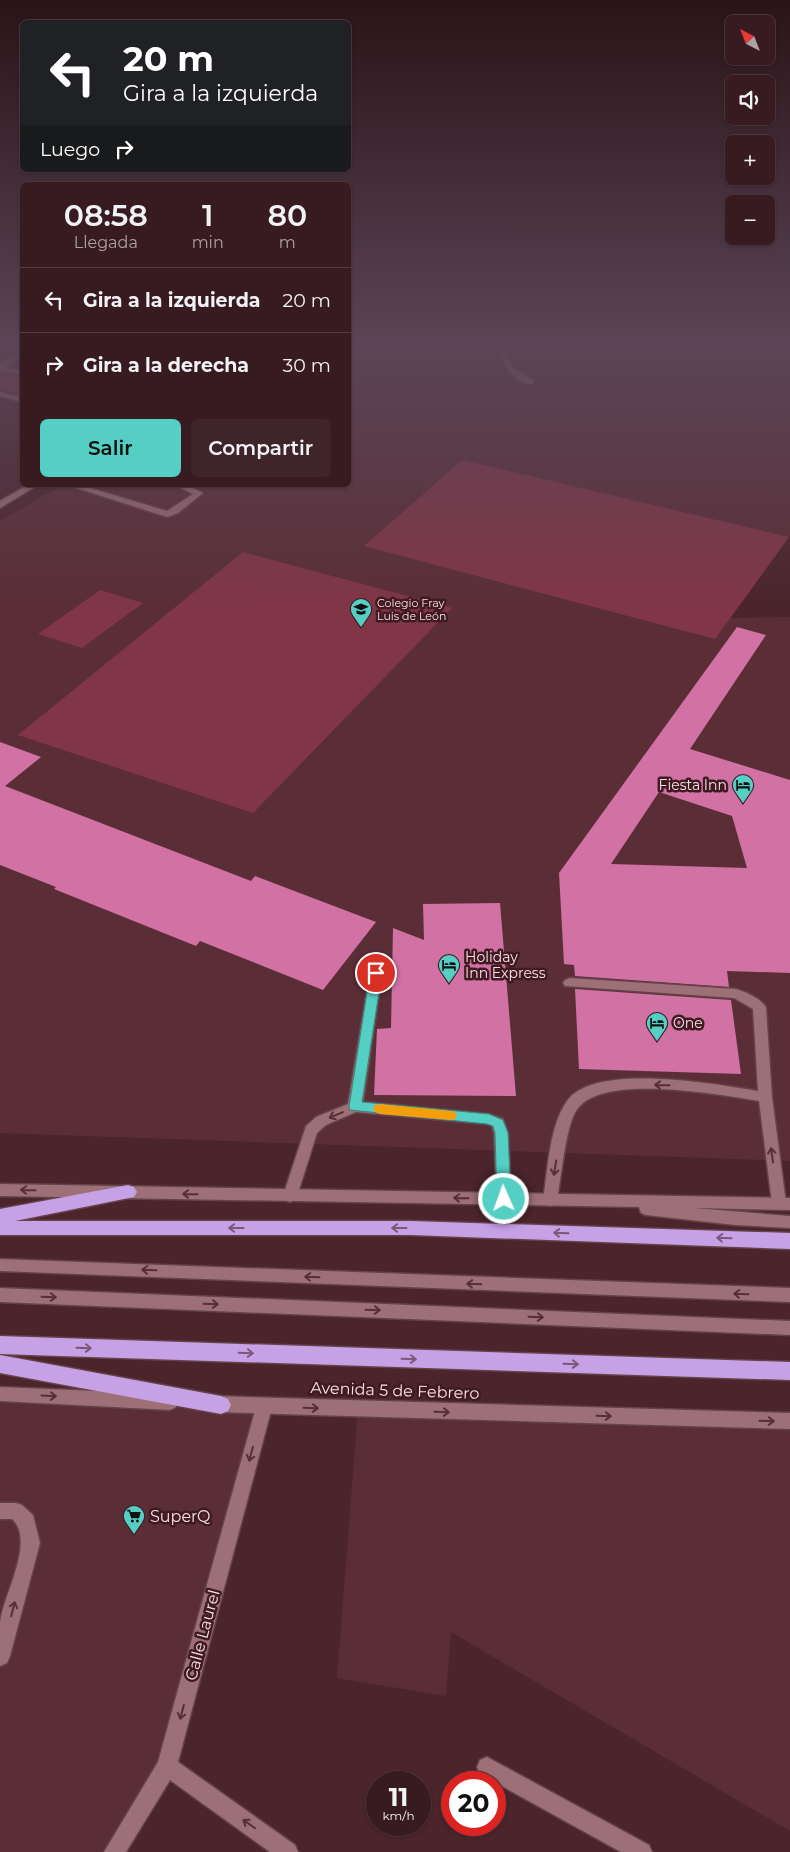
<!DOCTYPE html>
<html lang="es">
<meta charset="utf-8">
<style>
body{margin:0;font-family:Montserrat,sans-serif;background:#3f242a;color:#f1f3f6;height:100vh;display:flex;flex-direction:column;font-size:19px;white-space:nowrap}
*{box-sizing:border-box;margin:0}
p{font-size:16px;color:#aba1a5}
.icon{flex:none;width:28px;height:28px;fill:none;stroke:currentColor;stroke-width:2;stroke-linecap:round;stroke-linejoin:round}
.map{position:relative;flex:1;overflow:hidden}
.drawer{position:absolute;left:20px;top:182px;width:331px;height:305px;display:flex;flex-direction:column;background:#381b21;border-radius:8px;box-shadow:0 1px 4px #0004,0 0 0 1px #52393f}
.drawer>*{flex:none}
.hud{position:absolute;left:20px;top:20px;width:331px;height:152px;border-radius:8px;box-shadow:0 1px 4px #0004,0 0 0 1px #52393f;background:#202124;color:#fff;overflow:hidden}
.needle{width:32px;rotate:318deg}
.controls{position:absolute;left:725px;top:15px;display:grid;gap:10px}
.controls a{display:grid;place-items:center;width:50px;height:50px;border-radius:8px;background:#381b21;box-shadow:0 1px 4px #0004,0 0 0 1px #52393f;font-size:25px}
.speed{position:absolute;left:366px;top:1771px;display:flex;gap:10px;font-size:25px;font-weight:700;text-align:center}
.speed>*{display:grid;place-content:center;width:65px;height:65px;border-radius:50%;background:#381b21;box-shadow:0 1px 4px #0004,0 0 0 1px #52393f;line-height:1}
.speed small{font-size:12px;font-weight:400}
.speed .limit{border:8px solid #d22;background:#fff;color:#111}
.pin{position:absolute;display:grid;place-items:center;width:42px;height:42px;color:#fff;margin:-21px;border:2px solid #fff;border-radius:50%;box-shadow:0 1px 5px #0007}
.me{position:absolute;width:55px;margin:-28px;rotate:358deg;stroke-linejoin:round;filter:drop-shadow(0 0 4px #0008)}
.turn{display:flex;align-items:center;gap:18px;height:105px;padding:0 20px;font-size:22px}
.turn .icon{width:65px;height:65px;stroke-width:2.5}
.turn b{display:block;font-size:35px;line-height:42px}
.then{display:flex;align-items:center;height:48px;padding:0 20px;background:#0003;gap:10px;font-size:19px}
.eta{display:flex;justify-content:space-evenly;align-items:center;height:85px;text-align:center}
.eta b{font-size:30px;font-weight:600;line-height:35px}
.action{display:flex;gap:10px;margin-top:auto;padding:10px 20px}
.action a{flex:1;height:58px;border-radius:8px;background:#55cec4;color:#111;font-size:20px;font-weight:600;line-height:58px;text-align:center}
.action a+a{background:#3f242a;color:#f1f3f6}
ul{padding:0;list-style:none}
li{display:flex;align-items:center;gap:15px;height:65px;padding:0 20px;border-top:1px solid #52393f}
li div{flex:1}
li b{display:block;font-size:19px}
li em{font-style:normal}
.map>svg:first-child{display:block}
.built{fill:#5b2e37}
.green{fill:#803647}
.building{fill:#d171a4;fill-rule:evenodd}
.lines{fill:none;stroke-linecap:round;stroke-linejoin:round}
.lane-casing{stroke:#64424a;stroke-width:3}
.street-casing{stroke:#64424a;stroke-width:3}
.secondary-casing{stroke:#64424a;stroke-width:3}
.highway-casing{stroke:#64424a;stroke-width:3}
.lane{fill:#9d6f76;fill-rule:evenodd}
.street{fill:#9d6f76;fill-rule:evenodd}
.secondary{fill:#9d6f76;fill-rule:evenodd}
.highway{fill:#c6a1e6;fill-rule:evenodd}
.oneway{stroke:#562f37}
.oneway2{stroke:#7c577a}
.route{fill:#55cec4;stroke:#37867f}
.slow{fill:#f59e0b}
.labels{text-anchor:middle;stroke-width:5;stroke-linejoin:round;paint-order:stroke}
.far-poi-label{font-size:11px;fill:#fae0e3;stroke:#3f1a22;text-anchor:start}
.poi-label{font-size:14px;fill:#fae0e3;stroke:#3f1a22;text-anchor:start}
.near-street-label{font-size:16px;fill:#fae0e3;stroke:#3f1a22}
.near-poi-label{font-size:16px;fill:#fae0e3;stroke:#3f1a22;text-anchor:start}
</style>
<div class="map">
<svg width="790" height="1852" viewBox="0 0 790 1852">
<rect width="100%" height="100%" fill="#4b242c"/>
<!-- built -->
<path class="built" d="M349 344H790V536L730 618 790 617V1161L0 1133V521L62 485H349Z
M0 1394 264 1407 167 1766 114 1852H0Z
M358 1409 790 1421V1831L451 1632 446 1696 337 1678Z"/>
<!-- green -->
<path class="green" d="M0 368 22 373V395L0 389Z
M462 460 789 537 715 639 364 546Z
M243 552 452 608 253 813 18 735Z
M100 590 143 603 82 648 38 634Z"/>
<!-- building -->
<path class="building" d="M737 627 766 635 690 749 790 780V973L727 971 729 987 575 976 574 965 564 964 559 873ZM659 792 732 816 747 868 611 864Z
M0 742 41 757 5 786 251 881 255 876 376 922 323 990 200 941 196 946 54 889 56 887 0 865Z
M500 903 516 1096 374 1095 377 1029 391 1028 393 928 424 940 423 904Z
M575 989 731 1000 741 1074 579 1069Z"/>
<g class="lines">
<!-- lane casing -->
<g class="lane-casing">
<path id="lane" d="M494 344H501L512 367 533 380V384C513 385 501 359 494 344Z
M67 485H80L167 511 193 494 175 485H187L203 493 178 513 167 517Z
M376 969 381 970 382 973 363 1102 489 1114 503 1119 508 1133 511 1199 509 1203 504 1205 499 1203 497 1199 494 1133 492 1126 487 1124 356 1112 326 1125 317 1133 297 1196 295 1200 290 1202 285 1200 283 1196 306 1126 316 1117 348 1104 370 973 371 970Z
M570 978 736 989C746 992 760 998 766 1007L772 1097 786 1203 784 1207 779 1209 774 1207 772 1203 759 1101C719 1095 600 1072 576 1111 566 1126 561 1179 557 1200L555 1204 550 1206 545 1204 543 1200C548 1170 549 1126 567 1101 594 1062 716 1084 758 1091L753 1009 734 998 565 986 563 983 565 980Z
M0 1259 790 1288V1302L0 1271Z
M0 1288 790 1321V1335L0 1302Z
M0 1503H16L22 1505 33 1515 40 1543 10 1656 7 1663 0 1666C0 1652 0 1637 0 1623 3 1595 36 1541 12 1519H0Z"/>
</g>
<!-- street casing -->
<g class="street-casing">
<path id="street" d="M19 352H22V357L5 367 22 371V375L0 370V364Z
M0 392 22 398V402L0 396Z
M264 1399 270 1402 272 1407 178 1762 295 1845 298 1852H270L170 1780 126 1852H104L158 1762 256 1407 258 1402Z
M487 1757 649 1845 652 1852H621L480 1774 477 1767 480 1760Z"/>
</g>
<!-- secondary casing -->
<g class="secondary-casing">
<path id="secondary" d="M28 485H38L0 508V501Z
M0 1184 790 1198V1210L694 1208 790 1216V1228L735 1225 646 1215 641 1213 639 1207 0 1196Z
M0 1387 170 1394 176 1397 178 1402 176 1407 170 1410 0 1401Z
M215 1396 790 1413V1429L215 1412 209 1409 207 1404 209 1399Z"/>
</g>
<!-- highway casing -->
<g class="highway-casing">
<path id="highway" d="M128 1185 134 1187 137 1192 134 1197 15 1221H411L790 1233V1249L411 1235H0V1209Z
M0 1336 790 1362V1380L0 1354Z
M0 1355 221 1396 228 1399 231 1405 228 1411 221 1414 0 1373Z"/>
</g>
<!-- lane -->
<use href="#lane" class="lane"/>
<!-- street -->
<use href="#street" class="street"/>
<!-- secondary -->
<use href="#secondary" class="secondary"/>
<!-- highway -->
<use href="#highway" class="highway"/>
</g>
<!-- one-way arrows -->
<defs><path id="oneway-shaft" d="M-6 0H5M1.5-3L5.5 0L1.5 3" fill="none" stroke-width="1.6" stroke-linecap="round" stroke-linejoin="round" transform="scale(1.25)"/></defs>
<g class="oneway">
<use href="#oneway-shaft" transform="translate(662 1085) rotate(-179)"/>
<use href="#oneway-shaft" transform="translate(336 1115) rotate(157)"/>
<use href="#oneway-shaft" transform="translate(772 1155) rotate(-98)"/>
<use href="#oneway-shaft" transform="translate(555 1168) rotate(99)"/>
<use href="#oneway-shaft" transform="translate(28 1190) rotate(-179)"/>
<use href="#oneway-shaft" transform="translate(190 1194) rotate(-179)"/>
<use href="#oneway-shaft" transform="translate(461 1198) rotate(-179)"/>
<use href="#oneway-shaft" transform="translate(149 1270) rotate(-178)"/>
<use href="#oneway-shaft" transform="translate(312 1277) rotate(-178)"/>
<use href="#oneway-shaft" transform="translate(474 1284) rotate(-178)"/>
<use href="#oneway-shaft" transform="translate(741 1294) rotate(-178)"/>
<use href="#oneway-shaft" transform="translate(49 1297) rotate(2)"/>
<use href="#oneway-shaft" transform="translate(211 1304) rotate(2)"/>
<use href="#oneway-shaft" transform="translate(373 1310) rotate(2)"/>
<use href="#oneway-shaft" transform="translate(536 1317) rotate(2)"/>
<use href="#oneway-shaft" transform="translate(49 1396) rotate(3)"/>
<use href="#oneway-shaft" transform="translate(311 1408) rotate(2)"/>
<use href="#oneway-shaft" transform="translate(442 1412) rotate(2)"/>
<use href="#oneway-shaft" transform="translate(604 1416) rotate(2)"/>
<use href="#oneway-shaft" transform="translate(767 1421) rotate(2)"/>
<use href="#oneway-shaft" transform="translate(251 1454) rotate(105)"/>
<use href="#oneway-shaft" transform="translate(13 1609) rotate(-75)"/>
<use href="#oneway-shaft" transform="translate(182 1712) rotate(105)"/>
<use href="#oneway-shaft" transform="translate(249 1824) rotate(-145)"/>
</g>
<g class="oneway2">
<use href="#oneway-shaft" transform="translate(236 1228) rotate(-180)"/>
<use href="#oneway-shaft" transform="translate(399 1228) rotate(-180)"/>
<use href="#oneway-shaft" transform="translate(561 1233) rotate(-178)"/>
<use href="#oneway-shaft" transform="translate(724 1238) rotate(-178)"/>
<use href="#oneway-shaft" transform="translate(84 1348) rotate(2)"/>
<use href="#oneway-shaft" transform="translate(246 1353) rotate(2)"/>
<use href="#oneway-shaft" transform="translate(409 1359) rotate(2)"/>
<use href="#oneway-shaft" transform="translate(571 1364) rotate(2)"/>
</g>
<!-- sky -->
<linearGradient id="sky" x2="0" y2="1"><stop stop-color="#291418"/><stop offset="0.57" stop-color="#5b4556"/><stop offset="1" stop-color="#5b4556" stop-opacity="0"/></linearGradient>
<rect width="790" height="604" fill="url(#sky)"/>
<!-- route -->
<path class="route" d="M376 969 382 973 362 1102 489 1114 503 1120 508 1133 511 1199 509 1203 504 1204 499 1203 497 1199 495 1133 493 1126 487 1124 350 1110 349 1107 370 973Z"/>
<!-- slow -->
<path class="slow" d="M380 1104 451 1111 455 1112 457 1116 455 1119 451 1120 380 1114 375 1112 373 1109 375 1105Z"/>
<!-- icons -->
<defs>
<g id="school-pin" transform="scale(1.125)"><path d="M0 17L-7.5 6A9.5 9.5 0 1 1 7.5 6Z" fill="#55cec4" stroke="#3f1a22"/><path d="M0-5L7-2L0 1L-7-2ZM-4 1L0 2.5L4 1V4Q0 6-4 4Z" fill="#111"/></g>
<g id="hotel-pin" transform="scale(1.125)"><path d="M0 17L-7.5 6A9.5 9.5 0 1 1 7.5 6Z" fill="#55cec4" stroke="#3f1a22"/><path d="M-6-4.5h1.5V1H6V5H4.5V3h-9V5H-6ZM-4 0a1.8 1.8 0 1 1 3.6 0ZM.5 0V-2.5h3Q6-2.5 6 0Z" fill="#111"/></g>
<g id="supermarket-pin" transform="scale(1.125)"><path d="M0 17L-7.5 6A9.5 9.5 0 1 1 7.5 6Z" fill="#55cec4" stroke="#3f1a22"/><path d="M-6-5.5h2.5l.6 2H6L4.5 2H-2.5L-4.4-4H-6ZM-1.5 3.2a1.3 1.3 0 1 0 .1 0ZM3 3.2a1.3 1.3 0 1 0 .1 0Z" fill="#111"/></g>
</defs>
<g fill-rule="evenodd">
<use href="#school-pin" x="361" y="609"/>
<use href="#hotel-pin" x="743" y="785"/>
<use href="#hotel-pin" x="449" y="965"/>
<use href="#hotel-pin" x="657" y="1023"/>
<use href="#supermarket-pin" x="134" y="1516"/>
</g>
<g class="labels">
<!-- far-poi labels -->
<g class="far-poi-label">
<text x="377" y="607">Colegio Fray<tspan x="377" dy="13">Luis de León</tspan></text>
</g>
<!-- poi labels -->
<g class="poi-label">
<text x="727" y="790" text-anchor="end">Fiesta Inn</text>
<text x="465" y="962">Holiday<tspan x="465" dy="16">Inn Express</tspan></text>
<text x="673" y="1028">One</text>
</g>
<!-- near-street labels -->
<g class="near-street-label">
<text transform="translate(395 1390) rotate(2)" y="6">Avenida 5 de Febrero</text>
<text transform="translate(202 1635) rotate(-75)" y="6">Calle Laurel</text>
</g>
<!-- near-poi labels -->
<g class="near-poi-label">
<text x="150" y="1522">SuperQ</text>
</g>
</g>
</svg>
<div class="controls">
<a><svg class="needle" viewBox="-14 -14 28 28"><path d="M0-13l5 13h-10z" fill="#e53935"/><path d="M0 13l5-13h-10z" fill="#aba1a5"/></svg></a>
<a><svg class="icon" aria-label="sound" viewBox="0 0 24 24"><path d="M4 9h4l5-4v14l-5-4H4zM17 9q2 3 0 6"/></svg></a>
<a>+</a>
<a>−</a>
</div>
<div class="speed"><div>11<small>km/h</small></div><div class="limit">20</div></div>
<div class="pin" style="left:376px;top:973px;background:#d93025"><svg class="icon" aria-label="arrive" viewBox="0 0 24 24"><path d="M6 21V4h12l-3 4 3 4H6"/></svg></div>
<svg class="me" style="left:504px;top:1199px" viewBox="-20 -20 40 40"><circle r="17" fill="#55cec4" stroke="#fff" stroke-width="3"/><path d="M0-11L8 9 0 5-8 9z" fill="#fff"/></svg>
<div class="hud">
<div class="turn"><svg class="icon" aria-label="left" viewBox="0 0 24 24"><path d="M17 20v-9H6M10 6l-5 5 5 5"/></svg><div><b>20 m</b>Gira a la izquierda</div></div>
<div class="then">Luego<svg class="icon" aria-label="right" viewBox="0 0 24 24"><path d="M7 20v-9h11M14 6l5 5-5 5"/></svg></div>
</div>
<section class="drawer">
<div class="eta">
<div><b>08:58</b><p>Llegada</p></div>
<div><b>1</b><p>min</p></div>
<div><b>80</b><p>m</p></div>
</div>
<ul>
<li><svg class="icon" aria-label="left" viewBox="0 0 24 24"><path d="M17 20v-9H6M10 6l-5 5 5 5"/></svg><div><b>Gira a la izquierda</b></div><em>20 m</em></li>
<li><svg class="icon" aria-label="right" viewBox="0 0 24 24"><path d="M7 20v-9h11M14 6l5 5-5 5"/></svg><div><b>Gira a la derecha</b></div><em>30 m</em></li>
</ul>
<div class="action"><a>Salir</a><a>Compartir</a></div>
</section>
</div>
